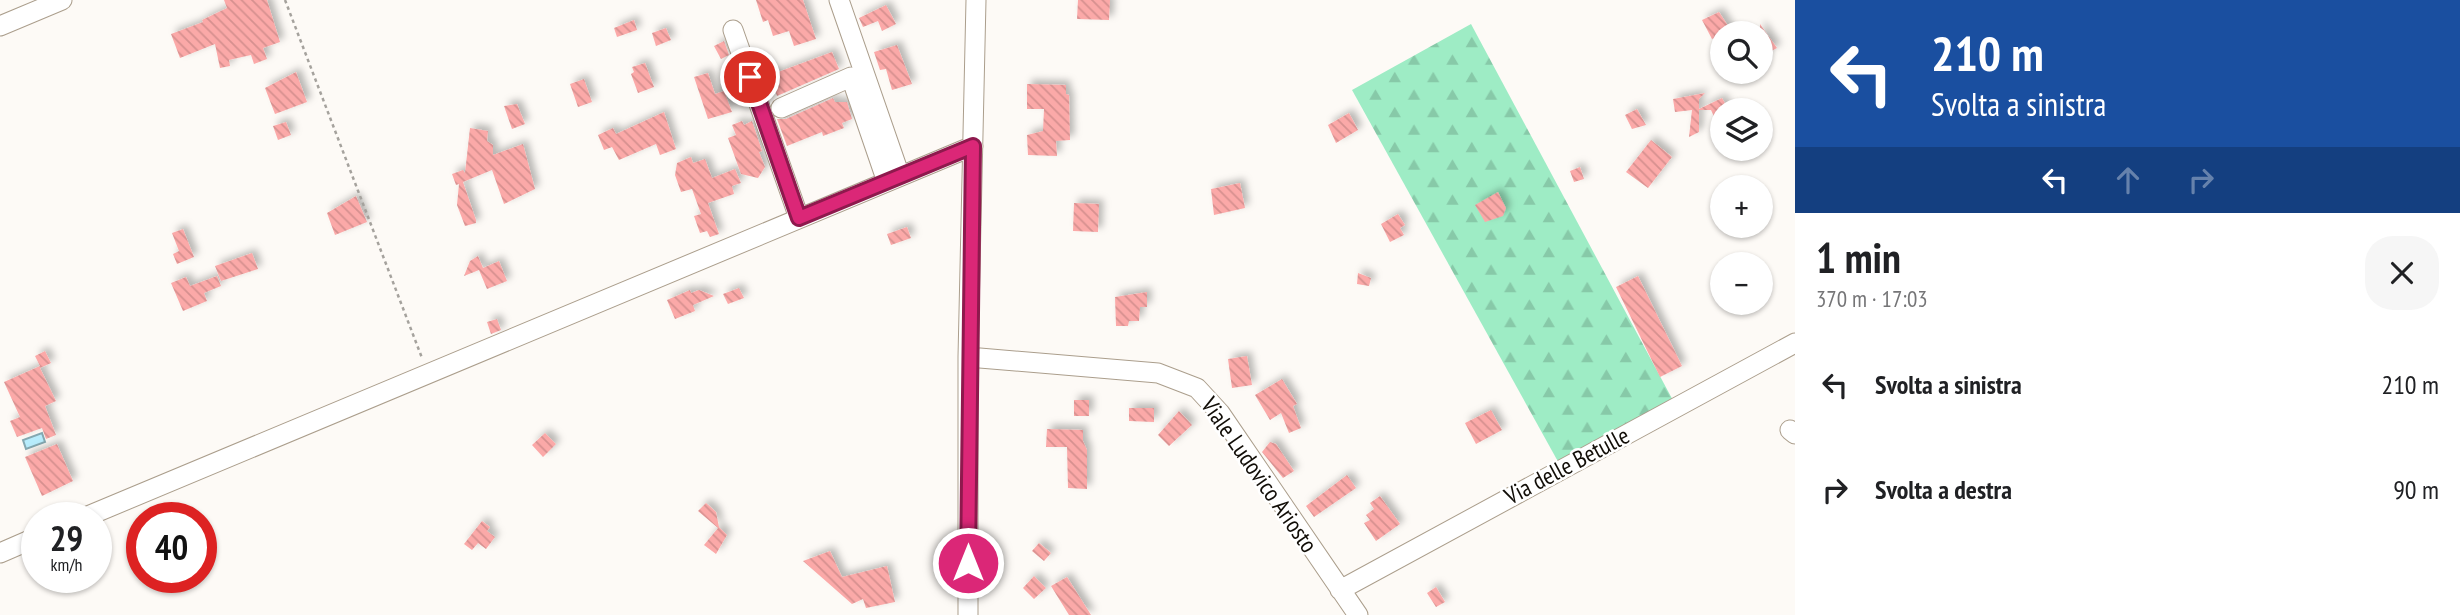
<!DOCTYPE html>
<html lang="it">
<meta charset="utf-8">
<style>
body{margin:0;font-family:"PT Sans Narrow",sans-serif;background:#f6f6f6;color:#202124;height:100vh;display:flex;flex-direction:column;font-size:26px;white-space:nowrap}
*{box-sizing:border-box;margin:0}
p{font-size:23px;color:#757577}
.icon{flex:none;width:38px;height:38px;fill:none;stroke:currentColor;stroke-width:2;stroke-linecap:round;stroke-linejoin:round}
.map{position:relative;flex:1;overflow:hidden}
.details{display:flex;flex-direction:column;background:#fff;width:665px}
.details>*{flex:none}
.guide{background:#1a4fa0;color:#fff;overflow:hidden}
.controls{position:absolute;left:1710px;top:21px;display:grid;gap:14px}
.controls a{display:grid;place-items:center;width:63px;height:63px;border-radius:50%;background:#fff;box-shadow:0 2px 5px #0004;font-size:35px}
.speed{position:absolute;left:21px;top:502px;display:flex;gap:14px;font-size:35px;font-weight:700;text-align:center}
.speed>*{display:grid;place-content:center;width:91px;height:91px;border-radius:50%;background:#fff;box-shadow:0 2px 5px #0004;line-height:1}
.speed small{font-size:18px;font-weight:400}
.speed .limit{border:10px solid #d22;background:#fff;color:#111}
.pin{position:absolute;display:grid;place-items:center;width:60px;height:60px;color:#fff;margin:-30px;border:4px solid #fff;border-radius:50%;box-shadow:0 2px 7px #0007}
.me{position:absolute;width:77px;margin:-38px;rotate:0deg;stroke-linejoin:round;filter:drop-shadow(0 0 5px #0008)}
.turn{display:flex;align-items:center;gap:24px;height:147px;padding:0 21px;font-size:32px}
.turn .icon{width:91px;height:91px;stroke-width:2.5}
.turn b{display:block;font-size:49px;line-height:60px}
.lanes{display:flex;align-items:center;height:66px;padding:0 21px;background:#0003;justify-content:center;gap:35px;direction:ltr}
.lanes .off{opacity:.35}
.round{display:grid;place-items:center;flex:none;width:74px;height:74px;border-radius:28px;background:#f6f6f6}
.overview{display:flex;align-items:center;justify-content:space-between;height:119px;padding:0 21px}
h1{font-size:42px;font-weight:700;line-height:52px}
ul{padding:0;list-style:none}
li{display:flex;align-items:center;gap:21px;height:105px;padding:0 21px}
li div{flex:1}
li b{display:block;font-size:26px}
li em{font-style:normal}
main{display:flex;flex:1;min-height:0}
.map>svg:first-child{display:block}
.forest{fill:url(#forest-firs)}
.water{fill:#b7ecfc;stroke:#85a9b2;stroke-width:2}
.building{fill:url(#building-back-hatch);filter:url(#shadow)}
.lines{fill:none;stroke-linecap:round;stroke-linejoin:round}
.minor-casing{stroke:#ab9e8c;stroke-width:21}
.path{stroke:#a5a29d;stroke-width:2.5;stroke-dasharray:3.5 3.5;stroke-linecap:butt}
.minor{stroke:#fff;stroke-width:19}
.route-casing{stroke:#8e194d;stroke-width:18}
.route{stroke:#db2777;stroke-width:12}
.labels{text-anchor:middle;stroke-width:5;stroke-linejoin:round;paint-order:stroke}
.street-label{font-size:24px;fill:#110d07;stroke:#fff}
</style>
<main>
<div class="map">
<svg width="1795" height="615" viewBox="0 0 1795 615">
<defs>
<pattern id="forest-firs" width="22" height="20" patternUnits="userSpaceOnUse" patternTransform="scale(1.75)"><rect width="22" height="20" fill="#9eecc5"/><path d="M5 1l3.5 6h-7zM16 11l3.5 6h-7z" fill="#87c9a8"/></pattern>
<pattern id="building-back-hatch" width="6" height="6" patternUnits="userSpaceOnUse" patternTransform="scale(1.75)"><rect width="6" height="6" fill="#fba9a8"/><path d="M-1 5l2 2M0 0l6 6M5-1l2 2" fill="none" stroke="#d6908f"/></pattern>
<filter id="shadow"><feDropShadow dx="4.5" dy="-4.5" stdDeviation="3.5" flood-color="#0004"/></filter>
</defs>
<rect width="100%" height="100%" fill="#fdfaf6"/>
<!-- forest -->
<path class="forest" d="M1471 24 1676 406 1561 467 1352 90Z"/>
<!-- water -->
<path class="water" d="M42 433 45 442 26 449 23 440Z"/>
<!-- building -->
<path class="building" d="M224 0H267L280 42 263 48 267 59 254 64 251 55 229 60 230 66 220 68 215 44 180 58 171 34 203 22 202 20 227 8Z
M756 0H803L816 39 794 46 789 31 773 36 768 20 763 22Z
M1078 0H1110L1109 20 1077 19Z
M886 5 896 24 882 31 878 21 863 27 859 18Z
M1719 12 1732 32 1712 39 1702 20Z
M634 20 637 30 617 37 614 28Z
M1760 24 1777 48 1760 57Z
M666 28 671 40 656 46 652 33Z
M724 41 729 55 721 59 714 46Z
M897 45 912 84 892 90 886 69 880 70 874 52Z
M832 52 839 69 777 96 770 75Z
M645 63 654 87 638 93 631 74 634 72 632 67Z
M296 72 307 102 275 114 265 88Z
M708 73 715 94 724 91 732 112 708 119 694 77Z
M584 79 592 102 578 107 570 84Z
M1027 84 1066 85V94L1069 95 1070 140 1056 141 1057 156 1028 155 1027 135 1043 131 1044 109H1027Z
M1705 93 1699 99V109L1722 98 1727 107 1722 110V134L1711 110H1699V132L1689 137 1692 110 1675 112 1673 99Z
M833 98 835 102H847L852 119 842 123 844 128 823 136 822 132 787 146 777 119H786Z
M517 104 525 124 512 129 504 106Z
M1637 109 1646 125 1632 129 1625 115Z
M664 112 676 149 660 155 656 144 619 160 612 147 604 150 598 135 613 128 616 134Z
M1349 113 1358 130 1336 143 1328 125Z
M742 121 744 125 752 121 762 151 759 152 765 167 758 178 741 174 728 138 736 135 732 125Z
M286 122 291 135 278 140 273 126Z
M470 128 488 131 487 141 493 145V155L523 144 535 189 504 204 492 170 463 182 476 220V223L465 226 457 205 459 184 456 185 452 174 463 170 465 173Z
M1651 140 1672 157 1648 188 1626 172Z
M691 157 693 163 705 159 712 178 735 169 741 183 732 186 734 194 708 203 719 234 710 237 707 231 700 233 694 216 701 214 692 189 681 192 675 175 677 163Z
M1580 167 1584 179 1574 182 1570 171Z
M1240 183 1245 208 1214 215 1211 189Z
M1498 192 1506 208 1503 216 1485 222 1475 205Z
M356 196 367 222 335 235 327 213Z
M1074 203 1099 204 1098 232 1073 231Z
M1398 214 1405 225 1400 228 1404 235 1390 242 1381 224Z
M907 227 911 238 891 245 887 234Z
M183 229 194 257 177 264 173 254 179 251 172 233Z
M252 253 258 269 221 281 215 266Z
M478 256 483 268 499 261 507 281 487 289 479 270 464 276 470 261Z
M1358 273 1371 278 1369 286 1357 284Z
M217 276 221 286 204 293 207 301 183 311 171 283 186 277 190 286Z
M1638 276 1682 366 1660 377 1616 287Z
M739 288 744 298 728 304 723 294Z
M690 290 691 293 699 290 714 296 693 305 695 311 675 319 667 300Z
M1147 292V307H1140L1139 321H1129L1128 326H1116L1115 297Z
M497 319 501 330 491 334 487 322Z
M45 351 51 363 40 368 56 401 45 406 56 435 46 439 42 428 17 437 10 421 20 417 4 382 40 366 35 356Z
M1247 356 1252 385 1232 388 1228 359Z
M1282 379 1297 404 1293 406 1301 428 1289 433 1281 413 1270 420 1255 395Z
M1074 400H1089V416H1074Z
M1129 408H1154V422L1129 421Z
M1491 410 1502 430 1476 444 1465 423Z
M1179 411 1192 425 1169 446 1158 435Z
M1047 429 1083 430V441L1087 450V489L1068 488 1067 447H1046Z
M545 433 556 444 543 457 532 445Z
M1270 442 1276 444 1294 471 1283 478 1262 452Z
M57 444 73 481 42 496 25 457Z
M1347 475 1356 488 1314 517 1306 506Z
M1380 496 1400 524 1376 541 1364 523 1370 520 1366 515 1374 509 1370 503Z
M706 503 716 512 719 527 727 535 716 554 704 545 718 528 698 511Z
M482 521 490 527 487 531 495 537 486 549 478 543 472 550 464 544Z
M1039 543 1051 553 1044 561 1032 551Z
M830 551 842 577 887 566 895 602 866 608 863 599 852 604 803 561Z
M1034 576 1046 588 1034 599 1023 588Z
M1067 577 1091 615H1069L1051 586Z
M1436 587 1445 602 1436 607 1427 593Z"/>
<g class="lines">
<!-- minor casing -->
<g class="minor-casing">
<path id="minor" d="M839 0 900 176
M0 26 62 0
M733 30 799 218
M781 108 851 77 887 182
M968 357 1158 373 1197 388 1220 413 1358 615
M1790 430 1795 434
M83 518 973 146
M0 553 37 537
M1340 590 1795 343
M968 615V357L976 0"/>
</g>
<!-- path -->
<path class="path" d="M285 0 422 358"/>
<!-- minor -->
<use href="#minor" class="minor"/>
</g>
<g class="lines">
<!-- route casing -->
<g class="route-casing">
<path id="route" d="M750 77 799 218 973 146 968 563"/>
</g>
<!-- route -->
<use href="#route" class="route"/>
</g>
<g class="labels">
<!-- street labels -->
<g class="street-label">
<text transform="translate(1567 466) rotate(-28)" y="8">Via delle Betulle</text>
<text transform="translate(1259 475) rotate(55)" y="8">Viale Ludovico Ariosto</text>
</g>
</g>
</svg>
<div class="controls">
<a><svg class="icon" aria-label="search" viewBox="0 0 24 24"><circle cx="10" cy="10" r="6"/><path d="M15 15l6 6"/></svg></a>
<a><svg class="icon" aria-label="layers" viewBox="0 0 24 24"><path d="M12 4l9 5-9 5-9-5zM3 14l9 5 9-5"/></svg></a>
<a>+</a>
<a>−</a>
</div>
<div class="speed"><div>29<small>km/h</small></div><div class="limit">40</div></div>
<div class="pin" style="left:750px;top:77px;background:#d93025"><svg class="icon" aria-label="arrive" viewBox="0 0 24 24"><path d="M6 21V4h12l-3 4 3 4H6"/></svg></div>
<svg class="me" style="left:968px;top:563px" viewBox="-20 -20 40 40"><circle r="17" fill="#db2777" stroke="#fff" stroke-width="3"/><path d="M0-11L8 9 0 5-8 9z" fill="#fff"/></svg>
</div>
<section class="details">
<div class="guide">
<div class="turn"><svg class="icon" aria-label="left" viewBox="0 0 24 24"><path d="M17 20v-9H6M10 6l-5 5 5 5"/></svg><div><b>210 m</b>Svolta a sinistra</div></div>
<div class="lanes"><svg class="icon" aria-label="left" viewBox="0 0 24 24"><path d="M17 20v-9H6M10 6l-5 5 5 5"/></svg><svg class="icon off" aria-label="ahead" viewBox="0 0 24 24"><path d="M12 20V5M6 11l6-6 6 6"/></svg><svg class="icon off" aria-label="right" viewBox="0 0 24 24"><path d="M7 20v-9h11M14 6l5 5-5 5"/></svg></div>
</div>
<div class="overview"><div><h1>1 min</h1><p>370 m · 17:03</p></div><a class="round"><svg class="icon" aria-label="close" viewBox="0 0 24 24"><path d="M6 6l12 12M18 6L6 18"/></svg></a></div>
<ul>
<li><svg class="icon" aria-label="left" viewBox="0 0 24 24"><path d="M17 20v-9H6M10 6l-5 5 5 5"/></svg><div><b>Svolta a sinistra</b></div><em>210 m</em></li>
<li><svg class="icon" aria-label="right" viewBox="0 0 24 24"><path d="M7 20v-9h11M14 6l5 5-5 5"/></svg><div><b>Svolta a destra</b></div><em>90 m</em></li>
</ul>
</section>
</main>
